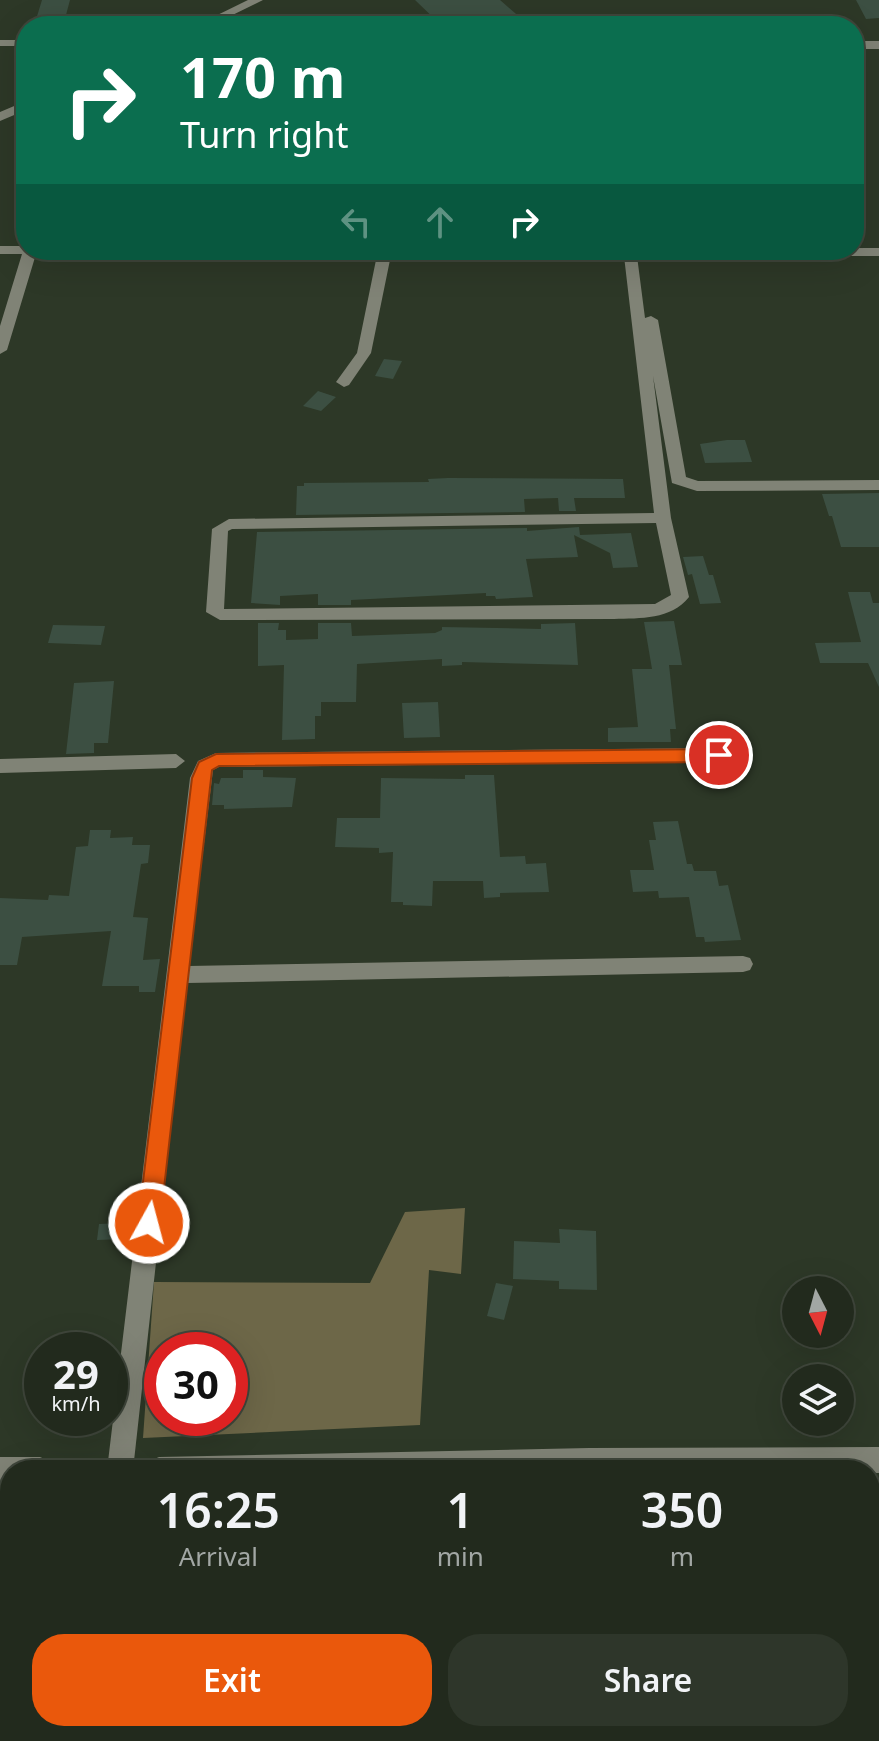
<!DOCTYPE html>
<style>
body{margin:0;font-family:"Noto Sans",sans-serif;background:#2e362a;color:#f1f3f6;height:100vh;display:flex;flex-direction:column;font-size:30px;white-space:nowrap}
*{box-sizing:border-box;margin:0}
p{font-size:26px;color:#a2a7a4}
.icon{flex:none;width:44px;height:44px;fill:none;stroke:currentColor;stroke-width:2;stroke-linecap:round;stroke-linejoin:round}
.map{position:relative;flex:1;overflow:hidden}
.drawer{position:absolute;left:0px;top:1460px;width:880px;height:282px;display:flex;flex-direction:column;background:#222a1d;border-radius:32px 32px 0 0;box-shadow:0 8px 32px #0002,0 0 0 2px #3f463b}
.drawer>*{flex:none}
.guide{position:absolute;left:16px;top:16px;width:848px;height:244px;border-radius:32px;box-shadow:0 8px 32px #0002,0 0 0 2px #3f463b;background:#0b6e4f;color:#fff;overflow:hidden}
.needle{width:52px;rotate:174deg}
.buttons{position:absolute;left:782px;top:1276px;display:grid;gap:16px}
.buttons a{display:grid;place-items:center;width:72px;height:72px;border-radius:50%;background:#222a1d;box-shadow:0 8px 32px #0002,0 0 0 2px #3f463b;font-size:40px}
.speed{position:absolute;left:24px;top:1332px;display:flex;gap:16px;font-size:40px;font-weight:700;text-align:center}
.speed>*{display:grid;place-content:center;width:104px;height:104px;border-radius:50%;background:#222a1d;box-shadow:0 8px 32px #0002,0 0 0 2px #3f463b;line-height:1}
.speed small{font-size:20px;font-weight:400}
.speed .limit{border:12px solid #d22;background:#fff;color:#111}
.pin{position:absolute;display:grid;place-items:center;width:68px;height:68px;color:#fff;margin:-34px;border:4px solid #fff;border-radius:50%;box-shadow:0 2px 8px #0007}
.me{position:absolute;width:88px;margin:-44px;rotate:7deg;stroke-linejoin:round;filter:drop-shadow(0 0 6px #0008)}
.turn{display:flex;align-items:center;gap:28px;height:168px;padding:0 32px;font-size:36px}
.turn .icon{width:104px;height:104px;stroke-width:2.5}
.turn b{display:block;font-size:56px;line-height:68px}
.lanes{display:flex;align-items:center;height:76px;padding:0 32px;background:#0003;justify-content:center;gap:40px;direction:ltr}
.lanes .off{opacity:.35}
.eta{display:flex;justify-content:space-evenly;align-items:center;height:136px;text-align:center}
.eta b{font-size:48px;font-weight:600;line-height:56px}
.primary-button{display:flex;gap:16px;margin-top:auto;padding:16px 32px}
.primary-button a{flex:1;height:92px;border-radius:32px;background:#ea580c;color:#fff;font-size:32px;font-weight:600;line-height:92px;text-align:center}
.primary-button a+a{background:#2e362a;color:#f1f3f6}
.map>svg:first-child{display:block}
.forest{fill:#6d6748;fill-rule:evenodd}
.building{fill:#3c4f42}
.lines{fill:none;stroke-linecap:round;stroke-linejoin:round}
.minor{fill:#808376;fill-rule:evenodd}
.route{fill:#ea580c;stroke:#983908;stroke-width:2}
</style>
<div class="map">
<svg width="879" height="1741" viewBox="0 0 879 1741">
<rect width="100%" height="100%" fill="#2d3827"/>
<!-- forest -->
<path class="forest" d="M465 1208 461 1274 429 1270 420 1425 143 1438 154 1282 370 1283 405 1212ZM162 1350H230V1418H162Z"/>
<!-- building -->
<path class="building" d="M42 0H70L63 26H34Z
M415 0H500L530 26H442Z
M856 0H879V18L866 19Z
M384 359 402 361 393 379 375 376Z
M318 391 336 397 321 411 303 406Z
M727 440H745L752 462 705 463 700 444Z
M448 478 623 479 625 498H574L576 511H559L558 498 524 499 525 512 296 515 297 486H304V483L429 482 428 479Z
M879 493V547H841L832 516H829L822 494Z
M579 527 580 535 631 533 638 567 613 568 610 553 574 535 578 557 526 559 533 597 496 599 495 596H486V593L351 600V605H318V594L280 596V605L251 603 257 532 527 528V531Z
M703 556 709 575H713L721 603 700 604 692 574 688 575 683 557Z
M848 592H870L873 603H879V687L868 663H820L815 643 861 642Z
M674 621 682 665H669L676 729H670L671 742H608V728L638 727 632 669H652L644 622Z
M258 623H279L278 630H286V640L318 639V623H351L352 636 435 633 442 630V627L541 629V624L575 623 578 665 462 662V665L442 666V659L357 664 356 702H321V716H315V739L282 740 284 665 258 666Z
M53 625 105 626 101 645 48 643Z
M114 681 108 743H94V753L66 754 74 683Z
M438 702 440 737 404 738 402 703Z
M243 770H263V777L296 778 292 807 224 809V805H212L214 783 219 784 221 778H243Z
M465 775H494L500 857 525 856 526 864 546 863 549 892 500 893V897L484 898 483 881H433L432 906 403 905V902H391L393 852 379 853V848L335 847 337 818H380L381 778 465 779Z
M678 821 687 864H692L694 871H716L719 886 728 885 741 940 705 942 704 937H696L689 897 659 898 658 891 633 892 630 870H654L649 840H656L653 822Z
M90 830H111L110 838 133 837 132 845H150L148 863 141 864 133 917 148 918 143 960 160 959 155 992H139V986H102L111 931 22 937 17 965H0V898L48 900 49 895 69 896 76 847 88 846Z
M125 1223 123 1239 97 1240 99 1224Z
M559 1229 596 1231 597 1290 559 1289V1281L513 1279 514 1241 560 1243Z
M496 1283 513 1286 504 1320 487 1316Z"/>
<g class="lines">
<!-- minor -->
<path class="minor" d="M248 0H263L210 26H195Z
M0 40H26V46H0Z
M854 41H879V49H854Z
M26 101V110L0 121V112Z
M0 246H26V250L879 248V256H637L645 318 651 316 658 320 686 477 698 481 879 480V490L697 491 672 483 653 376 671 518 689 597C671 620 640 618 614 619L220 620 206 612 212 529 229 519 654 513 624 256 391 255 371 353 349 385 344 387 336 382 357 353 377 255 36 254 7 350 0 354V326L22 254H0ZM656 523 671 595 655 604 224 609 228 531 232 529Z
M719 748 728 755 719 762 219 767 213 770 189 966 743 956 750 958 753 964 750 970 743 972 187 983 133 1470H107L190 778 198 761 216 753Z
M176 754 185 761 176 768 0 773V759Z
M879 1447V1473H870V1470H146L150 1461 159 1457 589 1448Z
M0 1457H40L49 1461 53 1470H10V1483H0Z"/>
</g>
<!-- route -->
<path class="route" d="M719 749 727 755 719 762 219 766 212 770 160 1223 156 1229 149 1232 141 1229 138 1223 192 778 199 762 216 754Z"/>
</svg>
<div class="buttons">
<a><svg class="needle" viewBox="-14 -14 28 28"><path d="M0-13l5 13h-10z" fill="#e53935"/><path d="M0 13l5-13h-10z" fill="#a2a7a4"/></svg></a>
<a><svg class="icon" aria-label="layers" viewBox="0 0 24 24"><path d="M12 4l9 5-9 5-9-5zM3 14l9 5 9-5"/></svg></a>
</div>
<div class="speed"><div>29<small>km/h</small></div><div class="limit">30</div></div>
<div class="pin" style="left:719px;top:755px;background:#d93025"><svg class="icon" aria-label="arrive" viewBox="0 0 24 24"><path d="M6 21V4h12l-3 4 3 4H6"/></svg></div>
<svg class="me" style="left:149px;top:1223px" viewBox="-20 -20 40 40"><circle r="17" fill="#ea580c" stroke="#fff" stroke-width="3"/><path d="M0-11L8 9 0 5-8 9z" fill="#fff"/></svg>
<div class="guide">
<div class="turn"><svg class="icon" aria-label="right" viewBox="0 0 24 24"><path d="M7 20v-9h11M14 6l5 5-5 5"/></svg><div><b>170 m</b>Turn right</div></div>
<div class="lanes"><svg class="icon off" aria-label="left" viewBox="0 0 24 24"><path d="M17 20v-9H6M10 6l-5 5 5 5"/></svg><svg class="icon off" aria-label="ahead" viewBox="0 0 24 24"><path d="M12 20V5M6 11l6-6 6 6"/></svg><svg class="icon" aria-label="right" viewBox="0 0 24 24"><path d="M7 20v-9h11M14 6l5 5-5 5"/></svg></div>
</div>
<section class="drawer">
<div class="eta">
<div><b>16:25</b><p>Arrival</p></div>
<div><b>1</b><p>min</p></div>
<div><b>350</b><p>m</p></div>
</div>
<div class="primary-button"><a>Exit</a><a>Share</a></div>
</section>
</div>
